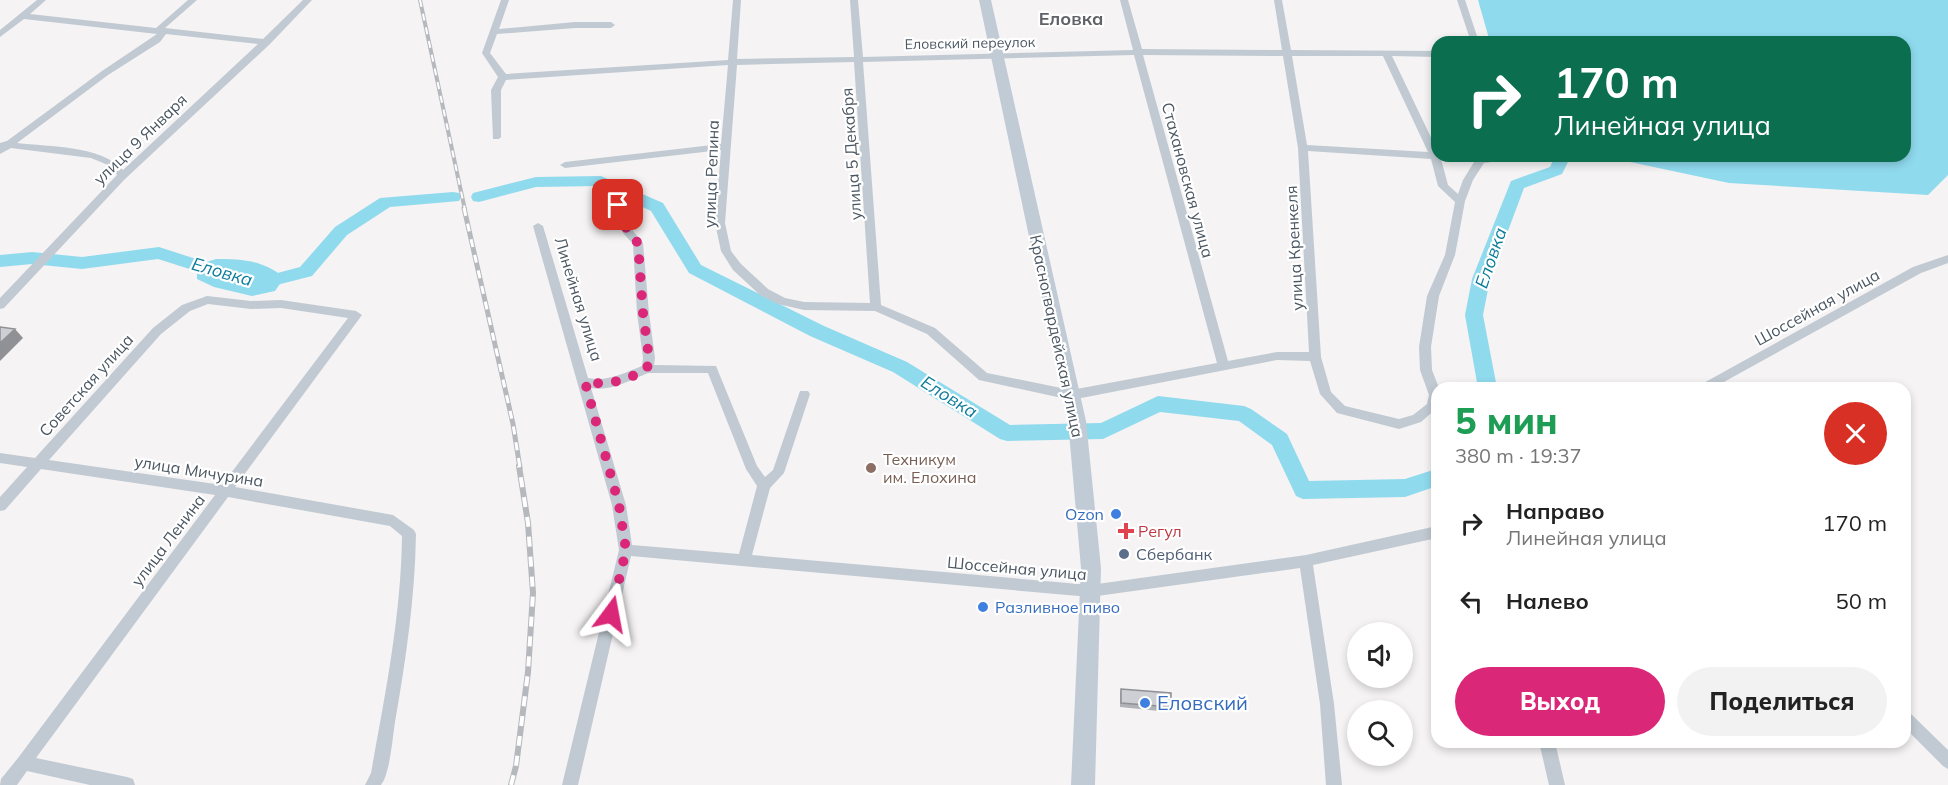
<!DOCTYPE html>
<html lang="ru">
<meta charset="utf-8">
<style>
body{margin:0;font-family:Mulish,sans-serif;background:#f2f2f2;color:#222;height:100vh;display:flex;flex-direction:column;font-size:22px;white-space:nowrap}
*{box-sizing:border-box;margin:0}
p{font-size:20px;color:#767676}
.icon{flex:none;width:33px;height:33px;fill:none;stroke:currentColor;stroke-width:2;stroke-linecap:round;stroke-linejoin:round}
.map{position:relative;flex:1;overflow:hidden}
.sheet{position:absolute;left:1431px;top:382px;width:480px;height:366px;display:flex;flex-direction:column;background:#fff;border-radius:18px;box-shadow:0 3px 9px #0003}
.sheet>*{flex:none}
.hud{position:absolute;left:1431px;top:36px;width:480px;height:126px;border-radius:18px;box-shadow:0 3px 9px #0003;background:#0b6e4f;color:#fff;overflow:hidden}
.fabs{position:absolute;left:1347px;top:622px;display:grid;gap:12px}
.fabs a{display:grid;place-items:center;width:66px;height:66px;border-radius:50%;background:#fff;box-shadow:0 3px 9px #0003;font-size:30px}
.pin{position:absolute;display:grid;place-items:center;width:51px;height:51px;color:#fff;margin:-26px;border-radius:12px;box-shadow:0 3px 9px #0006}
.me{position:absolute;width:66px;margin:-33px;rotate:13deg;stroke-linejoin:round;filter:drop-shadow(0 0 4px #0008)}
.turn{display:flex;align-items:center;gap:21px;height:126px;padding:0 24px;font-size:27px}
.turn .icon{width:78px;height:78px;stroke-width:2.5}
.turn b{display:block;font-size:42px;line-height:51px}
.round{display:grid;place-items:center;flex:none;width:63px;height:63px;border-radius:32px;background:#f2f2f2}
.overview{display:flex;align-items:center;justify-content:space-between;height:102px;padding:0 24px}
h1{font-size:36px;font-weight:800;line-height:45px;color:#1e9e55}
.action{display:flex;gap:12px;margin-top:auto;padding:12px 24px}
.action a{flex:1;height:69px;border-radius:36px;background:#db2777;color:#fff;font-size:24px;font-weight:800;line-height:69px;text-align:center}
.action a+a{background:#f2f2f2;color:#222}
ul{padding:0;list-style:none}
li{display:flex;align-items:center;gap:18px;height:78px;padding:0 24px}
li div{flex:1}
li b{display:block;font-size:22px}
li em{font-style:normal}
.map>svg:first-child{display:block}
.water{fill:#90daee}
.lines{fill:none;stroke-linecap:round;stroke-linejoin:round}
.river{fill:#90daee;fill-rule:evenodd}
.street{fill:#c1cad2;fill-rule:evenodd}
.secondary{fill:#c1cbd6;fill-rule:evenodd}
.rail-far2-casing{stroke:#b5b8bd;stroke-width:4}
.rail-far1-casing{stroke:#b5b8bd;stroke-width:5}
.rail-casing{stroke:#b5b8bd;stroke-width:6}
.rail-far2{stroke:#fff;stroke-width:2;stroke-dasharray:7;stroke-linecap:butt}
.rail-far1{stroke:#fff;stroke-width:3;stroke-dasharray:8;stroke-linecap:butt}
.rail{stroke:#fff;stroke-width:4;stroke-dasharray:10;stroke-linecap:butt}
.wall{fill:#b0b2b7}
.shaded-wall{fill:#909195}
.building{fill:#cdcfd5;stroke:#909195;stroke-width:1.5}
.route{stroke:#db2777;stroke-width:10;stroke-dasharray:0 18}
.education-dot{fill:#8d6e63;stroke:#fff;stroke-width:2}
.shop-dot{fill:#3f7fe0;stroke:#fff;stroke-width:2}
.health-dot{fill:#e0444e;stroke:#fff;stroke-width:2}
.service-dot{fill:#5c6f8a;stroke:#fff;stroke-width:2}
.labels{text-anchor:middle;stroke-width:4.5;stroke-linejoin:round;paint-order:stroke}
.far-street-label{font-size:14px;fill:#4a5661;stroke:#fff}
.street-label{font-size:16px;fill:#4a5661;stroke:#fff}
.education-label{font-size:16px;fill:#785e54;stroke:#fff;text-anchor:start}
.shop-label{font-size:16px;fill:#366cbe;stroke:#fff;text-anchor:end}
.health-label{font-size:16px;fill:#be3a42;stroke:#fff;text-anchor:start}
.service-label{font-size:16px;fill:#4e5e75;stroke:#fff;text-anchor:start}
.far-district-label{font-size:18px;font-weight:bold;fill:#5f6368;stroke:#fff}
.water-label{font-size:18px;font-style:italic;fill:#0c7c9b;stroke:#fff}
.near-shop-label{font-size:20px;fill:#366cbe;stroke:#fff;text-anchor:start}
</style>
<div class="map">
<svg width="1948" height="785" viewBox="0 0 1948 785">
<rect width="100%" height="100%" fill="#f5f3f3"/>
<!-- water -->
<path class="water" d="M1478 0H1948V175L1928 195 1729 183 1602 156H1905V42H1490Z
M216 259C240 259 265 260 284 278L275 291 252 296 214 287 197 279V265Z"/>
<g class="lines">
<!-- river -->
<path class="river" d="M1555 156H1571L1562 174 1524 188 1490 279 1483 315 1497 388H1478L1465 315 1472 279 1511 181 1550 167Z
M601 176 663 203 701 265 824 326 907 362 1010 425 1101 423 1158 396 1244 406 1251 409 1287 434 1309 481 1405 479 1433 470 1437 472V486L1405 497 1303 499 1296 496 1272 445 1239 421 1160 412 1103 439 1007 441 1000 439 893 372 810 336 689 273 651 211 599 186 536 187 479 202 473 201 471 197 473 193 536 177Z
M453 192 459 193 461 197 459 201 390 207 347 235 312 276 257 290 251 288 248 284 251 280 300 267 335 227 380 198Z
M159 247 227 269 230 273 227 277 221 279 158 259 82 269 32 264 0 267V255L32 252 82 257Z"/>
<!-- street -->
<path class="street" d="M37 0H46L30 14 156 28 188 0H197L165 28 263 39 303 0H312L270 44 125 179 4 308 0 309V298L117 175 108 165 91 158 11 148 0 154V143L7 141 102 71 157 34 24 19 0 37V30ZM166 34 258 44 123 170C100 145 50 147 17 143L108 75 160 42Z
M501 0H509L499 29 575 22H611L615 25 611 28H575L497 34 490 53 506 74 728 60 733 0H741L737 59 854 57 850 0H858L863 57 1133 50 1120 0H1128L1142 49 1282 50 1274 0H1282L1291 50 1437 51V57L1392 56 1437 150V156H1520L1515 159 1484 163 1473 180 1465 201 1455 255 1439 296 1431 347 1432 370 1439 388H1437V408L1421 422 1399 429 1337 413 1320 394 1310 361 1277 360 1071 400 979 380 927 334 875 311 804 310 778 304 760 295 733 270 721 251 715 223 721 150 565 168 560 165 565 162 721 144 728 65 506 80 501 90V137L499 139H493L491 90 498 77 482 53ZM1134 55 1217 363 1071 390 987 373 935 328 881 305 863 62ZM1143 55 1283 56 1298 148 1309 352H1277L1228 361ZM1292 56H1383L1428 152 1307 145ZM854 62 870 303 804 302 785 298 768 289 741 264 731 251 725 223 737 65ZM1308 151 1431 159 1438 186 1455 202 1445 255 1427 296 1419 347 1420 370 1429 395 1427 404 1413 415 1399 419 1345 406 1331 392 1321 357ZM1441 159 1474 162 1463 180 1458 194 1448 185Z
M1457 0H1465L1479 42H1471Z
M618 202 623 205 633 231 643 243 649 313 655 358 654 365 716 366 757 466 765 477 773 470 800 391H808L810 394 784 473 770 488 752 555 1090 585 1306 555 1437 526V538L1313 565 1334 704 1342 785H1326L1320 704 1300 568 1090 597 631 556 578 785H562L619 550 612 505 533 226 538 223 543 226 588 378C607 382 624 373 642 366L643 358 637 313 633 244 623 233 613 205ZM648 373H708L746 469 757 486 739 554 632 545 626 505 591 388C610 392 630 380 648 373Z
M1948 255V263L1921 273 1713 388H1698L1700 385 1913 267Z
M207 296 251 301 281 300 356 311 362 315 235 487 393 515 414 530 416 534C415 597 406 659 395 722 392 741 391 763 384 780L381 785H365L371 773C385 695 401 617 402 536L390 526 228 497 36 758 127 777 133 779 135 785H90L27 771 17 785H0L1 779 18 758 215 495 41 469 5 510 0 511V497L27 467 0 463V453L35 458 153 328 182 305ZM208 304 251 309 281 308 348 318 222 485 49 460 161 334 190 311Z
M1905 711 1910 713 1948 750V769L1943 766 1905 728Z
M1539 742H1555L1565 785H1549Z"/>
<!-- secondary -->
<path class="secondary" d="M979 0H991L1086 421 1101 568 1095 785H1071L1081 568 1068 421Z"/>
<!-- rail-far2 casing -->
<g class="rail-far2-casing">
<path id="rail-far2" d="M420 0 465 210"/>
</g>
<!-- rail-far1 casing -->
<g class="rail-far1-casing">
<path id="rail-far1" d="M464 208 513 424 520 468"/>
</g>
<!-- rail casing -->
<g class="rail-casing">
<path id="rail" d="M511 785 516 766 528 672 533 593 528 523 519 466"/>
</g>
<!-- rail-far2 -->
<use href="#rail-far2" class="rail-far2"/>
<!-- rail-far1 -->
<use href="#rail-far1" class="rail-far1"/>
<!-- rail -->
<use href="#rail" class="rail"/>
</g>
<!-- wall -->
<path class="wall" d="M1121 689 1171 707 1169 712 1120 707V693Z"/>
<!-- shaded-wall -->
<path class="shaded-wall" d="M15 329 23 338 0 361V343Z"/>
<!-- building -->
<path class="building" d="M0 327 15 329 0 343Z
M1121 689 1171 693V707L1121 703Z"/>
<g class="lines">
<!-- route -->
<path class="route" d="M611 614 626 550 619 505 585 382C608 386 627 380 647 369L649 358 643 313 638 243 628 233 618 205"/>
</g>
<!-- markers -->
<circle class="education-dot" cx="871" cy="468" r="6"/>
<g class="shop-dot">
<circle cx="1116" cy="514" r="6"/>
<circle cx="983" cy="607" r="6"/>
<circle cx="1145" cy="703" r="6"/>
</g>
<path class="health-dot" d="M1123 522h6v6h6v6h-6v6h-6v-6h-6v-6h6z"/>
<circle class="service-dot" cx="1124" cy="554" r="6"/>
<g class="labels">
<!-- far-street labels -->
<g class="far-street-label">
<text transform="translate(970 43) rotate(-1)" y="5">Еловский переулок</text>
</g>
<!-- street labels -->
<g class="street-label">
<text transform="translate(140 139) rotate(-44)" y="6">улица 9 Января</text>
<text transform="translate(851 154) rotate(-94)" y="6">улица 5 Декабря</text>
<text transform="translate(711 174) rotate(-88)" y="6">улица Репина</text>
<text transform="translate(1188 180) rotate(75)" y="6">Стахановская улица</text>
<text transform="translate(1294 248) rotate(-93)" y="6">улица Кренкеля</text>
<text transform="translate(579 299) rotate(73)" y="6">Линейная улица</text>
<text transform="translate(1817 307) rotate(-29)" y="6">Шоссейная улица</text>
<text transform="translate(1057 336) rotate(78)" y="6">Красногвардейская улица</text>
<text transform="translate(86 385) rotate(-48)" y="6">Советская улица</text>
<text transform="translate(199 471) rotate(9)" y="6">улица Мичурина</text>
<text transform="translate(168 540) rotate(-53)" y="6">улица Ленина</text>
<text transform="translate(1017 568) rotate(5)" y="6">Шоссейная улица</text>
</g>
<!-- education labels -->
<g class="education-label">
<text x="883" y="465">Техникум<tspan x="883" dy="18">им. Елохина</tspan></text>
</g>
<!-- shop labels -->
<g class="shop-label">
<text x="1104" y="520">Ozon</text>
<text x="995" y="613" text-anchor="start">Разливное пиво</text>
</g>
<!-- health labels -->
<g class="health-label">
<text x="1138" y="537">Регул</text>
</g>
<!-- service labels -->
<g class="service-label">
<text x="1136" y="560">Сбербанк</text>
</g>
<!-- far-district labels -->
<g class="far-district-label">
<text x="1071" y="25">Еловка</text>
</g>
<!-- water labels -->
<g class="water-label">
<text transform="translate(1491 258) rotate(-71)" y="6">Еловка</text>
<text transform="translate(222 272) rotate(16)" y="6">Еловка</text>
<text transform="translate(949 397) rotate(32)" y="6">Еловка</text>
</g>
<!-- near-shop labels -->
<g class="near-shop-label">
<text x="1157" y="710">Еловский</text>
</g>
</g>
</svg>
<div class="fabs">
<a><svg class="icon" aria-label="sound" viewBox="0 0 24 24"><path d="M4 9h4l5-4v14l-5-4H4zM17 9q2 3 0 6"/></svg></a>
<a><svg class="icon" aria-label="search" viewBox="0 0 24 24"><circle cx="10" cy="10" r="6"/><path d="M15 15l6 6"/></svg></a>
</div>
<div class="pin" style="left:618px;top:205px;background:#d93025"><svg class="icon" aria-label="arrive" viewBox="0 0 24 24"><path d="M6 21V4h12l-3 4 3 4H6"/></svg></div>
<svg class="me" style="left:611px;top:614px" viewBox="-20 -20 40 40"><path d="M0-17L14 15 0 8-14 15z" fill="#db2777" stroke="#fff" stroke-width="4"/></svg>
<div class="hud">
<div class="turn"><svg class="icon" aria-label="right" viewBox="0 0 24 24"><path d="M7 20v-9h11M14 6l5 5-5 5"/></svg><div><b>170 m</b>Линейная улица</div></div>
</div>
<section class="sheet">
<div class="overview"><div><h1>5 мин</h1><p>380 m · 19:37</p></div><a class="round" style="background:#d93025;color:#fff"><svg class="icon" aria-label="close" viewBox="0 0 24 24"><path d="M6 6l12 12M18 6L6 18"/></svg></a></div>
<ul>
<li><svg class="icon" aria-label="right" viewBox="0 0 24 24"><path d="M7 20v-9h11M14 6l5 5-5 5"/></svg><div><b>Направо</b><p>Линейная улица</p></div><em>170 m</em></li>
<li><svg class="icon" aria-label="left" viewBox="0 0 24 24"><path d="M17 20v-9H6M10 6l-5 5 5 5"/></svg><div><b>Налево</b></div><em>50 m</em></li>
</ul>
<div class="action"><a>Выход</a><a>Поделиться</a></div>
</section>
</div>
